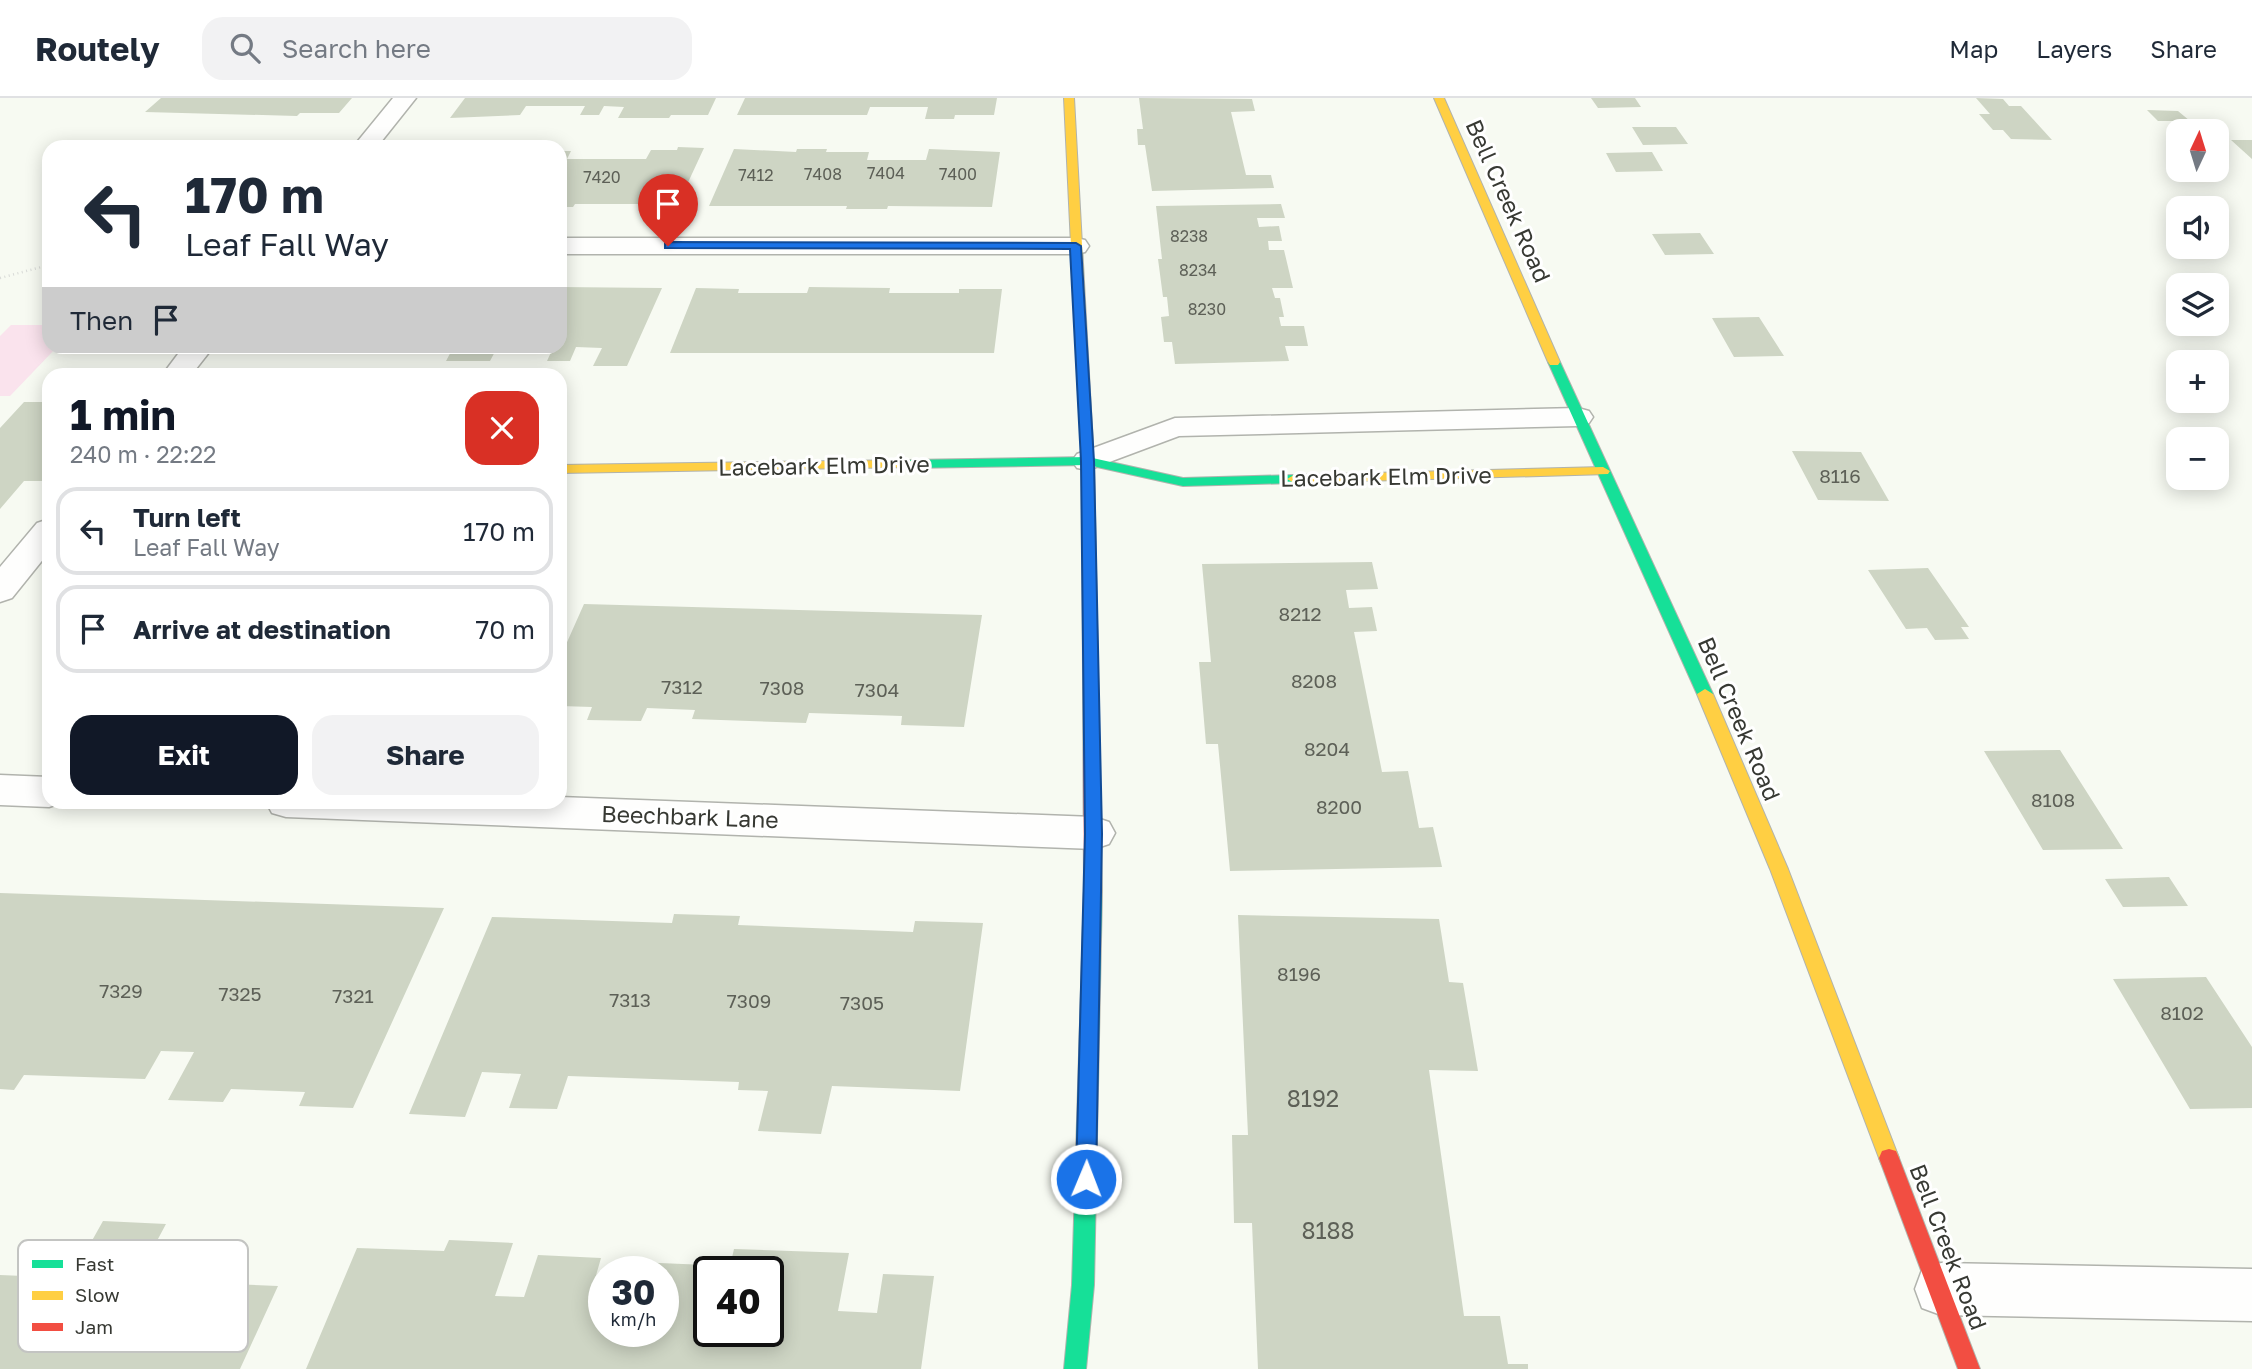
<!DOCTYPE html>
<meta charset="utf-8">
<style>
body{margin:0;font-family:"Golos Text",sans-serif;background:#f2f2f3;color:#1f2937;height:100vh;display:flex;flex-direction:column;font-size:26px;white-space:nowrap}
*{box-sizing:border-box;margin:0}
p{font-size:23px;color:#747a83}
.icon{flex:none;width:38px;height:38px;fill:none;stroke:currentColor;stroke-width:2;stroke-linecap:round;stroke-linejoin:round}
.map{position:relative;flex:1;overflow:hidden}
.panel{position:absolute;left:42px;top:270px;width:525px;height:441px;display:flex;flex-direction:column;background:#fff;border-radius:21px;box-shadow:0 4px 18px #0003}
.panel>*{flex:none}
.hud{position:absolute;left:42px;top:42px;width:525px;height:214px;border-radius:21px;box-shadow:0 4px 18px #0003;background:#fff;color:#1f2937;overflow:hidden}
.needle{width:46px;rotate:4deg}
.controls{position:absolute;left:2166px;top:21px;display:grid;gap:14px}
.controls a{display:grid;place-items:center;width:63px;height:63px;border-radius:14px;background:#fff;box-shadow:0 4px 18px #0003;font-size:35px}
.speed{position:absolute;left:588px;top:1158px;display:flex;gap:14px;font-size:35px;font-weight:700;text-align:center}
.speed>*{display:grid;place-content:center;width:91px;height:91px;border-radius:50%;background:#fff;box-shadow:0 4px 18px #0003;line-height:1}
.speed small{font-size:18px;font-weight:400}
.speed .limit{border:4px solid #111;border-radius:10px;background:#fff;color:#111}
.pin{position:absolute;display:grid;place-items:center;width:60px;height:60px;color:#fff;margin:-72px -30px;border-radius:50% 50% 50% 0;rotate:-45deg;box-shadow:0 0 7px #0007}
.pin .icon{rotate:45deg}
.me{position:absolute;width:77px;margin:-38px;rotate:1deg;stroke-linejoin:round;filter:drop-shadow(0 0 5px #0008)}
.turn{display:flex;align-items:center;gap:24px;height:147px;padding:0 28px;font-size:32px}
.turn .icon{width:91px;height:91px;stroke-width:2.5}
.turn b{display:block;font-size:49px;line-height:60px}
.then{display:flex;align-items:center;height:66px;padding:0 28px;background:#0003;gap:14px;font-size:26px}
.round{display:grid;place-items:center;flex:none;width:74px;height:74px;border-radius:21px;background:#f2f2f3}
.summary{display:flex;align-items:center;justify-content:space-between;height:119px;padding:0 28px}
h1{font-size:42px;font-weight:700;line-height:52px;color:#111827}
.action{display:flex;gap:14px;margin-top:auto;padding:14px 28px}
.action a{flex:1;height:80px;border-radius:21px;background:#111827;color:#fff;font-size:28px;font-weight:700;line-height:80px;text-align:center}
.action a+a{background:#f2f2f3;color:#1f2937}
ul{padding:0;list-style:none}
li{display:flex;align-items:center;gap:21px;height:88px;margin:0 14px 10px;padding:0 14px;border:4px solid #e0e1e3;border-radius:21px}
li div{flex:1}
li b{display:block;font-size:26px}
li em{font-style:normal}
header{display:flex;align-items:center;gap:42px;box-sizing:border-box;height:98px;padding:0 35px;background:#fff;border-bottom:2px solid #e0e1e3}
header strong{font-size:33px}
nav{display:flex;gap:38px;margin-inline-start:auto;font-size:24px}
.search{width:490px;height:63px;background:#f2f2f3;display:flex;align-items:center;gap:18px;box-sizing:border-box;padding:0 24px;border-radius:21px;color:#747a83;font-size:26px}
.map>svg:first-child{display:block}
.green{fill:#fae3ed}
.building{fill:#ced5c4;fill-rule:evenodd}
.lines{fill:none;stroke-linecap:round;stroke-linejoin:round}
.street-casing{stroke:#b1b3ad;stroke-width:3}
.fast-casing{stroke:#b1b3ad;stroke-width:2}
.slow-casing{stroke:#b1b3ad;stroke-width:2}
.jam-casing{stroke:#b1b3ad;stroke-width:2}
.path{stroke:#d8dad7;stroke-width:2.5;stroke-dasharray:1 3.5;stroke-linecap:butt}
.street{fill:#fefefd;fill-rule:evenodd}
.fast{fill:#16e098;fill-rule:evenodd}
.slow{fill:#ffcf43;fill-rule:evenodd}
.jam{fill:#f24e42;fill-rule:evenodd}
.route{fill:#1a73e8;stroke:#114b97;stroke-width:2}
.labels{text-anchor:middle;stroke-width:6;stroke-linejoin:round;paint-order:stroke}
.far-number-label{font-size:16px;fill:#5d6057}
.number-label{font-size:19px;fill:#5d6057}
.street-label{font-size:23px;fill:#373933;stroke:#fff}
.near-number-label{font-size:23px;fill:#5d6057}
.key{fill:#fff;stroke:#c3c4c2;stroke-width:2}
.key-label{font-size:19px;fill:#373933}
</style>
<header>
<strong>Routely</strong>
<div class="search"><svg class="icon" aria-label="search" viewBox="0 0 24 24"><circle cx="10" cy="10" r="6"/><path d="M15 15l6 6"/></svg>Search here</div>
<nav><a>Map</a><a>Layers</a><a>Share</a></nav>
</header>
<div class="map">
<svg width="2252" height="1271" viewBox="0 0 2252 1271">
<rect width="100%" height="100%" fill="#f7faf2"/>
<!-- green -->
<path class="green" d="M11 227H49V248L57 249 10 298H0V238Z"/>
<!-- building -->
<path class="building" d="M161 0H352L339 15H300L297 18 145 14Z
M465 0H716L708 17H671L669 20H618L624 9 604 8 599 17H580L585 8H526L520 17 450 20Z
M745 0H997L994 17H955L954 21H925L928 9H870L867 17H737Z
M1139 0 1252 1 1255 13 1231 14 1246 77H1271L1274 90 1152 93 1145 47H1138L1137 31H1143Z
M1591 0H1635L1641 9 1598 10Z
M1976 0 2003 1 2009 8H2021L2052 42 2011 41 2003 32H1993L1979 16H1990Z
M2147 12 2178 13 2190 23H2158Z
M1632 29H1676L1688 46 1643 47Z
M2231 42H2252V61Z
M678 49 704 50 678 106H575L573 109H560V53H571L567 61H646L651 52H677Z
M734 51 796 54 797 51H827L826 54H869L867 62H926L929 51 1000 54 992 109 888 108 887 111H846L847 108H709Z
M1652 54 1663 73 1616 74 1606 55Z
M1281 106 1285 120H1257L1259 129 1279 128 1282 143H1268L1269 152H1284L1293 190H1272L1275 200H1280L1284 219H1279L1281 228H1304L1308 248H1285L1289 263 1175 266 1172 244H1164L1161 219 1169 218 1167 199H1163L1158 161H1162L1156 108Z
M1700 135 1714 156 1665 157 1652 136Z
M560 189 662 190 627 268H593L602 250 576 249 570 263H547L552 252H522L524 248H560Z
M809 189 890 190 889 195H959V191H1002L994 255H670L696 190 739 191 738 195H807Z
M1759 219 1784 258 1734 259 1712 220Z
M364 248H427L425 253 362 252Z
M454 248H498L490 263H446Z
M24 304H49V375L42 383H24L0 411V330Z
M1792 353 1861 354 1889 403 1818 402Z
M1372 464 1378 491 1346 492 1349 510 1372 509 1377 533 1354 534 1382 674 1408 673 1419 730 1433 729 1442 769 1230 773 1218 646H1206L1199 564H1211L1202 466Z
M1928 470 1969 529H1961L1969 541 1935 542 1927 530 1906 531 1868 472Z
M584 506 982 517 964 629 901 627 902 618 809 615 806 625 692 621 695 612 647 610 641 623 587 622 592 609 560 608V560Z
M2060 652 2123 751 2043 752 1984 653Z
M2169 779 2188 808 2123 809 2105 781Z
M0 795 444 810 353 1010 299 1008 305 994 231 991 223 1004 168 1002 194 954 161 953 145 981 24 977 14 992 0 991Z
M674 816 740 818 738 827 913 834 915 823 983 825 960 993 832 988 821 1036 758 1033 768 993 738 992 739 984 568 978 557 1011 509 1010 521 976 482 974 465 1019 409 1016 492 819 672 825Z
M1238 817 1439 821 1449 884 1463 885 1478 973 1429 972 1464 1218H1500L1508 1266H1528V1271H1258L1252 1125H1234L1232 1037H1248Z
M2206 879 2252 949V1010L2190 1011 2113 881Z
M103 1123 166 1126 136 1182 278 1188 240 1271H0V1177L71 1180Z
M449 1142 513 1145 495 1198 524 1199 538 1157 601 1160 589 1202 604 1203V1234H663V1174H633L636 1164 730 1168 734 1151 849 1155 838 1213 877 1215 883 1176 934 1178 921 1271H306L357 1150 444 1153ZM709 1174H768V1234H709Z"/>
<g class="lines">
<!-- street casing -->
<g class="street-casing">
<path id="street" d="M393 0H416L377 49H353Z
M560 140H1076L1085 142 1089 148 1085 154 1076 156H560Z
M184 248H214L192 276H163Z
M1578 310 1589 313 1593 319 1589 325 1578 328 1179 338 1088 372 1077 370 1072 363 1077 356 1175 320Z
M49 421V454L12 500 0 504V469L37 425Z
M0 677 49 679V704H64L49 709 0 707Z
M560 699 1094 719 1109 724 1115 735 1109 746 1094 751 286 719 272 715 266 704H560Z
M1941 1165 2252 1171V1223L1941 1217 1922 1210 1915 1191 1922 1172Z"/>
</g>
<!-- fast casing -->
<g class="fast-casing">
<path id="fast" d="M1554 260 1560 264 1713 596 1710 600 1705 601 1697 596 1548 264Z
M1088 359 1183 380 1294 377 1301 381 1294 385 1183 388 1088 367 909 370 903 366 909 362Z
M1093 786 1099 788 1102 793 1094 1187 1086 1271H1064L1072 1187 1084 793 1087 788Z"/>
</g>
<!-- slow casing -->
<g class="slow-casing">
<path id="slow" d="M1064 0H1074L1090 294 1084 298 1078 294Z
M1434 0H1444L1560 264 1558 267H1550L1548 264Z
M909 362 915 366 914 369 560 375V367Z
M1603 369 1610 373 1608 376 1294 385 1287 381 1294 377Z
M1705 591 1713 596 1788 771 1899 1060 1896 1067 1889 1069 1882 1067 1879 1060 1770 771 1697 596Z"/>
</g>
<!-- jam casing -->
<g class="jam-casing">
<path id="jam" d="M1084 290 1090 294 1094 363 1102 793 1099 798 1093 800 1087 798 1084 793 1082 363 1078 294Z
M1889 1051 1896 1053 1899 1060 1980 1271H1958L1879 1060 1882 1053Z"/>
</g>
<!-- path -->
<path class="path" d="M0 180 49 167"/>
<!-- street -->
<use href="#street" class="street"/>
<!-- fast -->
<use href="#fast" class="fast"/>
<!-- slow -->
<use href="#slow" class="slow"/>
<!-- jam -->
<use href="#jam" class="jam"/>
</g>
<!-- route -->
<path class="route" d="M668 144 1076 145 1081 148 1094 363 1102 736 1096 1081 1093 1088 1086 1091 1079 1088 1076 1081 1085 736 1081 363 1070 151 665 150V145Z"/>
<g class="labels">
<!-- far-number labels -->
<g class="far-number-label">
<text x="886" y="81">7404</text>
<text x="823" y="82">7408</text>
<text x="958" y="82">7400</text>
<text x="756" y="83">7412</text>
<text x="602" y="85">7420</text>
<text x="1189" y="144">8238</text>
<text x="1198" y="178">8234</text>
<text x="1207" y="217">8230</text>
</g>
<!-- number labels -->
<g class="number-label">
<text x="1840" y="385">8116</text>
<text x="1300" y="523">8212</text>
<text x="1314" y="590">8208</text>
<text x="682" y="596">7312</text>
<text x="782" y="597">7308</text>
<text x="877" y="599">7304</text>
<text x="1327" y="658">8204</text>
<text x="2053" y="709">8108</text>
<text x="1339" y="716">8200</text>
<text x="1299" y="883">8196</text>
<text x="121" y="900">7329</text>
<text x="240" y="903">7325</text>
<text x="353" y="905">7321</text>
<text x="630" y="909">7313</text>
<text x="749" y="910">7309</text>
<text x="862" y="912">7305</text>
<text x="2182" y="922">8102</text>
</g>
<!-- street labels -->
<g class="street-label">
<text transform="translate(1508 103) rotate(66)" y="8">Bell Creek Road</text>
<text transform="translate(824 368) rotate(-1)" y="8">Lacebark Elm Drive</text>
<text transform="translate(1386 379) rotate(-1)" y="8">Lacebark Elm Drive</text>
<text transform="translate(1739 621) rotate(67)" y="8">Bell Creek Road</text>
<text transform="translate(690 719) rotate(2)" y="8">Beechbark Lane</text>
<text transform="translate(1948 1149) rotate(69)" y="8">Bell Creek Road</text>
</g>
<!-- near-number labels -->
<g class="near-number-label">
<text x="1313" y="1009">8192</text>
<text x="1328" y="1141">8188</text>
</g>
</g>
<!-- legend -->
<rect x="18" y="1142" width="230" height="112" rx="10" class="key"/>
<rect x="32" y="1162" width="31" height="8" fill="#16e098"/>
<rect x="32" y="1193" width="31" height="9" fill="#ffcf43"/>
<rect x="32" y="1225" width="31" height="8" fill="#f24e42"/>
<g class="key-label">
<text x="75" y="1173">Fast</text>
<text x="75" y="1204">Slow</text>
<text x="75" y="1236">Jam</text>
</g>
</svg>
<div class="controls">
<a><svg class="needle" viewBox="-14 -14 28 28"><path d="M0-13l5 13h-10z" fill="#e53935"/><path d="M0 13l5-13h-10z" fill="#747a83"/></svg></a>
<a><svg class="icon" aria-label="sound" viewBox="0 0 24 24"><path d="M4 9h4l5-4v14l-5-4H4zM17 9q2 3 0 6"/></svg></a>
<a><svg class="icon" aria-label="layers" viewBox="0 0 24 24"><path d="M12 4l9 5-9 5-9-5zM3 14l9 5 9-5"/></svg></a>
<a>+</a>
<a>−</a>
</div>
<div class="speed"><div>30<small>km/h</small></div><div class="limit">40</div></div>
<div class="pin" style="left:668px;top:148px;background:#d93025"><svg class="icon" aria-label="arrive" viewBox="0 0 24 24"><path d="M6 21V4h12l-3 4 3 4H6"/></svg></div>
<svg class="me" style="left:1086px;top:1081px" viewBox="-20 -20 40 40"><circle r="17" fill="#1a73e8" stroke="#fff" stroke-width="3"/><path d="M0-11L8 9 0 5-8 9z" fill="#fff"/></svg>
<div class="hud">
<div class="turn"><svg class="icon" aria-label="left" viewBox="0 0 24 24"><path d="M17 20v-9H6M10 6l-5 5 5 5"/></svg><div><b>170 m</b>Leaf Fall Way</div></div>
<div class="then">Then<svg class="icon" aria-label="arrive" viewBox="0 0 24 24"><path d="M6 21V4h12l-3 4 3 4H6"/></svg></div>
</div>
<section class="panel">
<div class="summary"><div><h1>1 min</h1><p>240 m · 22:22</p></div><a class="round" style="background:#d93025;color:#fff"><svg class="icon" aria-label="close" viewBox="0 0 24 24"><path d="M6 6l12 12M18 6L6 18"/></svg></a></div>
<ul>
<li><svg class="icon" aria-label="left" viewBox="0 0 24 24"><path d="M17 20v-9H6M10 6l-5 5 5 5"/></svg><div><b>Turn left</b><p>Leaf Fall Way</p></div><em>170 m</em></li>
<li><svg class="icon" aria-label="arrive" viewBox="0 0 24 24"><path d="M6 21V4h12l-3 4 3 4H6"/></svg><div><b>Arrive at destination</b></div><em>70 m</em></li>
</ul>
<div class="action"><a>Exit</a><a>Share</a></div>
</section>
</div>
